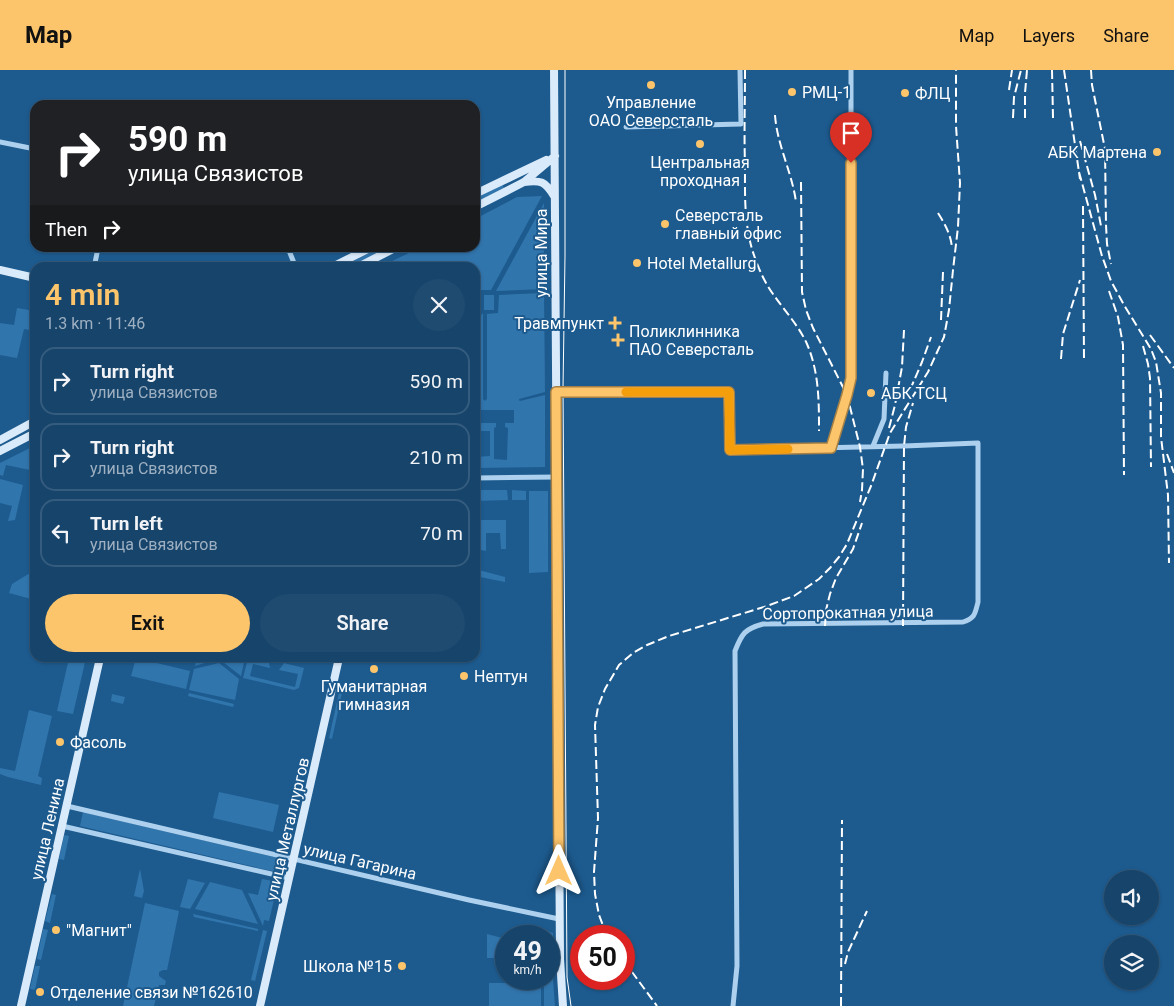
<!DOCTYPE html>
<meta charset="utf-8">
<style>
body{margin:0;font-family:Roboto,sans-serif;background:#1f4b71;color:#f1f3f6;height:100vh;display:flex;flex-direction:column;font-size:19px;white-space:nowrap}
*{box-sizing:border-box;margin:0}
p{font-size:16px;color:#9eb0c1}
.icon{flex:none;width:28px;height:28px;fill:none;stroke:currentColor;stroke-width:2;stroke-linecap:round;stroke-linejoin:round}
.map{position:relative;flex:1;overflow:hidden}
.drawer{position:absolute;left:30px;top:192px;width:450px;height:400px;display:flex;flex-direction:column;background:#16446b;border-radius:15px;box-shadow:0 1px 4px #0004,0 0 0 1px #355c7e}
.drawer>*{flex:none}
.hud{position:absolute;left:30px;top:30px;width:450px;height:152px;border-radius:15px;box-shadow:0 1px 4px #0004,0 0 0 1px #355c7e;background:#202124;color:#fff;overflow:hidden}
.controls{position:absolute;left:1104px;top:800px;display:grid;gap:10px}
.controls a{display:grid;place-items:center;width:55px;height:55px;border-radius:50%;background:#16446b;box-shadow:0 1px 4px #0004,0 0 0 1px #355c7e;font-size:25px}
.speed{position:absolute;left:495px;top:855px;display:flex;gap:10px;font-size:25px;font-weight:700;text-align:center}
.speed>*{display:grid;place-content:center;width:65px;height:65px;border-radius:50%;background:#16446b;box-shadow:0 1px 4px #0004,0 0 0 1px #355c7e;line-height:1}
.speed small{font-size:12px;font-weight:400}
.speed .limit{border:8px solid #d22;background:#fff;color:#111}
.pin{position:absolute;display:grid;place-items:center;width:42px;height:42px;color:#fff;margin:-51px -21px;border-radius:50% 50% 50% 0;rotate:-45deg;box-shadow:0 0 5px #0007}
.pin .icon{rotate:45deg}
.me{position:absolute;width:55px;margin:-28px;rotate:0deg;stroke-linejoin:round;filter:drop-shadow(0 0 4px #0008)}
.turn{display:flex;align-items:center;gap:18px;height:105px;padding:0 15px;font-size:22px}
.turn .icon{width:65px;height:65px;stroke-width:2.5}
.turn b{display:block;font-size:35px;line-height:42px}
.then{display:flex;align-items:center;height:48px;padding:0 15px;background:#0003;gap:10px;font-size:19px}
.round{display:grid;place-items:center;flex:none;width:52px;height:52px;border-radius:26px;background:#1f4b71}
.headline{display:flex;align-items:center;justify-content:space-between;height:85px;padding:0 15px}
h1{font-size:30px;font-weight:600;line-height:38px;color:#fcc46b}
.button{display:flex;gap:10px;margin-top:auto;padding:10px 15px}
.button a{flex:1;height:58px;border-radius:30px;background:#fcc46b;color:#111;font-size:20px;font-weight:600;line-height:58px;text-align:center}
.button a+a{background:#1f4b71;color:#f1f3f6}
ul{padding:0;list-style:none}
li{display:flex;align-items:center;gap:15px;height:68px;margin:0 10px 8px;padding:0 5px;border:2px solid #355c7e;border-radius:15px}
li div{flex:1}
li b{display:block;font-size:19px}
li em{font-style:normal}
header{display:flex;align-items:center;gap:30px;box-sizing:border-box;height:70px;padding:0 25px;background:#fcc46b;color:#111}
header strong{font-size:24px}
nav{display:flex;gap:28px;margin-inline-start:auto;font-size:18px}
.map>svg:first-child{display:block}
.green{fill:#3175ad}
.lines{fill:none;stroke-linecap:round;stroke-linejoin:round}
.street{stroke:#acd0ed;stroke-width:5}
.secondary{stroke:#d9eafa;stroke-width:8}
.tram{stroke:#fff;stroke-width:1}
.rail{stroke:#fff;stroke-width:2;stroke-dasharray:9 4;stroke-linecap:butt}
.route-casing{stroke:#a47f46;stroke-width:12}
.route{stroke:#fcc46b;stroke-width:9}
.slow{stroke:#f59e0b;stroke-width:9}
.poi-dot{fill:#fcc46b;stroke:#1d5b8f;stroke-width:2}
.labels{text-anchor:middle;stroke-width:4;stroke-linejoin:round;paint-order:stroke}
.poi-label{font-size:16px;fill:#fff;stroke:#1d5b8f;text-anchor:start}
.street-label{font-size:16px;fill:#fff;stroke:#1d5b8f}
</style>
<header>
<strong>Map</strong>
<nav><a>Map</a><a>Layers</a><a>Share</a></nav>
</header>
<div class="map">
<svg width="1174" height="936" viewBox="0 0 1174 936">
<rect width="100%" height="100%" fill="#1d5b8f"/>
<!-- green -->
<path class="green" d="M502 113 504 118 475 133V127Z
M542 126 491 220H475V198L380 197 419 178H475V149L517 127Z
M544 133V219L496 221Z
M379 178H388L350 197 340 198Z
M544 223 545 322 519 329V330L520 331 545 325V397L475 398V387L490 386V361H475V353H496V357L494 358V389L507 390 508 358 505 357V353H514V340H475V255L482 244 483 243V329L485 331 487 329V244L498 243 499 225Z
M484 225H494V240H484Z
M17 238 35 241V261L24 259 17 288 0 285V253L14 255Z
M32 377 35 378V401L6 395 3 406 0 405V393Z
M0 409 23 415 15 450 8 451 12 436 0 433Z
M475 420H507L508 430 475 431Z
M512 420 526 421V430H512Z
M529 421H548V502L529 503Z
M475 450H506V479H501L500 463H486V481L475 479Z
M475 499 505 507V512L475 506Z
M35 500V530L9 523 12 514Z
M69 588H86L73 644 57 641Z
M136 588 190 601 186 619 131 606Z
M197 588H210L214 590 195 596Z
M243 588H245L241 606 223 592H237Z
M248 588H268L270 598 253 594 250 606 295 617 298 604 279 600 284 593 304 598 299 618 294 620 243 608Z
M219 593 239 609 235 630 189 620 194 599Z
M340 618H343L332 669 329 668Z
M189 623 234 634 233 637 188 626Z
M112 624 125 627 123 634 111 631Z
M29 640 52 646 38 706 42 708 41 715 8 707 0 704V698L15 701Z
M219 722 279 735 273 762 213 748Z
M83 742 283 789 280 803 80 756Z
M64 765 69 766 64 790 59 789Z
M140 799 144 821 142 828 134 826Z
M188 809 205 813 190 839 180 837Z
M262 809 278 812 269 851 264 850 263 856 248 823 258 825Z
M210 812 242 820 258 854 195 839Z
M52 824 56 825 50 853 45 851Z
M145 833 179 841 167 900H163L159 902V906L166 911 165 915H159L154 936H123Z
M193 844 258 859V861L194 847Z
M43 859 48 860 41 890 37 889Z
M263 860 267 861 255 911 251 910Z
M544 860 553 863V910L555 936H544V909H549V866H544Z
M487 864 506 869V896H495L494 888H487Z
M35 896H40L35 920 30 919Z
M489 913H541V936H489Z"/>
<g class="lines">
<!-- street -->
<path class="street" d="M626 57 741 54 740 0
M0 72 35 79
M288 178 296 198
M94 198 98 178
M556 323 729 321 730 380 904 376 978 373V532C975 544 975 548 963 552L763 554C745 559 742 563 735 581L737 896 733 936
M873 376 884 349 886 303
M831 378 847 325 851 308V0
M475 408 557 407
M67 736 469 830 559 849
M62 756 289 808"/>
<!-- secondary -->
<path class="secondary" d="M554 0 560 889 563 936
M524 112C541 110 545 111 554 126
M475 124 546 90
M475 137 524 112 555 86
M330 198 370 178
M356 198 395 178
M0 200 35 208
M0 370 35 351
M0 381 35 363
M21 936 100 588
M260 936 339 588"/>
<!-- tram -->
<path class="tram" d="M565 0V186L563 318 567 907 571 936"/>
<!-- rail -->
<path class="rail" d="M745 0C745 32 744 64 745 95 745 124 744 151 752 179 757 195 763 210 773 224 784 240 799 256 807 274 819 302 819 331 819 361
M1052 0 1053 48
M1064 0 1080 109
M1091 0 1092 15 1105 79 1106 155 1107 174 1111 194
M1009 20 1012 0
M775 45C777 75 792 102 796 132
M1013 48 1014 27 1021 0
M1025 48V23L1027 0
M1080 71 1095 125 1101 156
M1079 102 1102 186 1111 211 1124 235 1151 279 1156 292 1161 323V367L1168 425 1169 493
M801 112 802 222 806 240 813 258 847 325 860 377 863 399 862 420 860 432
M1083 136 1084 289
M938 143C945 154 951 165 952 178
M1109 221 1118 247 1123 275 1124 405
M941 250 943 202
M1150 265 1174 298
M1143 276 1148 294 1150 308 1151 397
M1061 289 1063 264 1080 210
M910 320 922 292 931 267
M889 358 895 335 902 297 904 260
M1167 384 1174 403
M825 556 826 540 830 524 836 508 853 479 862 453
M903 556 904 376 906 357 913 333
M607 866 599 845 595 824 594 802 598 748 595 655 598 637 605 619 619 595 633 583 647 575 669 566 764 537 794 526 819 509 830 498 839 487 847 474 871 416 890 363 928 302 944 267 949 240 953 200 958 157 960 113 956 56V0
M624 891 657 936
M845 894 848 882 867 841
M841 936 842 750"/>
</g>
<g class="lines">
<!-- route casing -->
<g class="route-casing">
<path id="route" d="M559 801 556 322H729L730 380 831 378 847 325 851 308V93"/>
</g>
<!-- route -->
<use href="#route" class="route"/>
<!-- slow -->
<path class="slow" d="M626 322H729L730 380 788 379"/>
</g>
<!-- markers -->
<g class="poi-dot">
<circle cx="651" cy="15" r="5"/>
<circle cx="792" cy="22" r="5"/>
<circle cx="905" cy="23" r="5"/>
<circle cx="700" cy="74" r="5"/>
<circle cx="1157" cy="82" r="5"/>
<circle cx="665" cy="154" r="5"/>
<circle cx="637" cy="193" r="5"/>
<path d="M612.5 245.5h5v5h5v5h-5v5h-5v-5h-5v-5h5z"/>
<path d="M615.5 262.5h5v5h5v5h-5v5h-5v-5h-5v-5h5z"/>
<circle cx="871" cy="323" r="5"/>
<circle cx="374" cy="599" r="5"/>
<circle cx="464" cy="606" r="5"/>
<circle cx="60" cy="672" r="5"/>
<circle cx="56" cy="860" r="5"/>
<circle cx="402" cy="896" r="5"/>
<circle cx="40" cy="922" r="5"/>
</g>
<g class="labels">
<!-- poi labels -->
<g class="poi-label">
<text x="802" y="28">РМЦ-1</text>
<text x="915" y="29">ФЛЦ</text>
<text x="651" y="38" text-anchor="middle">Управление<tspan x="651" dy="18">OAO Северсталь</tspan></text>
<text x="1147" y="88" text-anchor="end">АБК Мартена</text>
<text x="700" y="98" text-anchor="middle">Центральная<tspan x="700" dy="18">проходная</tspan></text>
<text x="675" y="151">Северсталь<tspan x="675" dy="18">главный офис</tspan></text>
<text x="647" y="199">Hotel Metallurg</text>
<text x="604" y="259" text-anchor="end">Травмпункт</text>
<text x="629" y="267">Поликлинника<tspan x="629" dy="18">ПАО Северсталь</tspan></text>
<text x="881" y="329">АБК ТСЦ</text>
<text x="474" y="612">Нептун</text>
<text x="374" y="622" text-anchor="middle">Гуманитарная<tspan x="374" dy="18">гимназия</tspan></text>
<text x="70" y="678">Фасоль</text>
<text x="66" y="866">"Магнит"</text>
<text x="392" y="902" text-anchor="end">Школа №15</text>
<text x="50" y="928">Отделение связи №162610</text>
</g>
<!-- street labels -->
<g class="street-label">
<text transform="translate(541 183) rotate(-90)" y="6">улица Мира</text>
<text transform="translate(848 542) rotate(-1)" y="6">Сортопрокатная улица</text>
<text transform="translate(47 759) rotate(-77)" y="6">улица Ленина</text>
<text transform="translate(287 759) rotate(-77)" y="6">улица Металлургов</text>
<text transform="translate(360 791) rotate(13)" y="6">улица Гагарина</text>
</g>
</g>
</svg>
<div class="controls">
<a><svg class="icon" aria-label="sound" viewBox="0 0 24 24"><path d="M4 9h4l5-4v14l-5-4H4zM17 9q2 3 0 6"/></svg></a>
<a><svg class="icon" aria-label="layers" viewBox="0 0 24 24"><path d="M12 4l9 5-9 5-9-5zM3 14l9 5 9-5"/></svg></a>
</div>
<div class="speed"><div>49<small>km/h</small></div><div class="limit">50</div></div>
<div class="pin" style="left:851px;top:93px;background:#d93025"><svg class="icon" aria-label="arrive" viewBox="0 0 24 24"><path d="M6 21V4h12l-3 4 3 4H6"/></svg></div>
<svg class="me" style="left:559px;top:801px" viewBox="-20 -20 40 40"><path d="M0-17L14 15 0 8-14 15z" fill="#fcc46b" stroke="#fff" stroke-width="4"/></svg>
<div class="hud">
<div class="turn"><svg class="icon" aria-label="right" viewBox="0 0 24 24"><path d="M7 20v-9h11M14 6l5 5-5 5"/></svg><div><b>590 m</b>улица Связистов</div></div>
<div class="then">Then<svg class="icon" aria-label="right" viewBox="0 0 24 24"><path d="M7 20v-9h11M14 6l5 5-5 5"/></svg></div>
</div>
<section class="drawer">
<div class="headline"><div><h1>4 min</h1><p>1.3 km · 11:46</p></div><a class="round"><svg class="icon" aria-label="close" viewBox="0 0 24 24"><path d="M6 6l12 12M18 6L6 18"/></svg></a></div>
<ul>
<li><svg class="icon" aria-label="right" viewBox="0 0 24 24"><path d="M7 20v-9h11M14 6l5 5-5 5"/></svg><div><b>Turn right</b><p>улица Связистов</p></div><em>590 m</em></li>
<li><svg class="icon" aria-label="right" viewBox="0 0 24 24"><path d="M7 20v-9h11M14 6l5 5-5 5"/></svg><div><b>Turn right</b><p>улица Связистов</p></div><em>210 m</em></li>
<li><svg class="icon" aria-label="left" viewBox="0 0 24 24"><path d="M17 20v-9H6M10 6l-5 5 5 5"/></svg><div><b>Turn left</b><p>улица Связистов</p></div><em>70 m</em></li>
</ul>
<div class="button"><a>Exit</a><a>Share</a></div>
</section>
</div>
